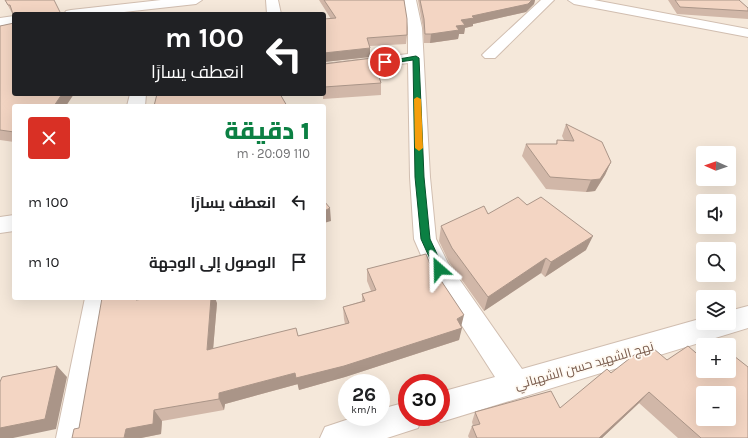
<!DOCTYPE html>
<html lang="ar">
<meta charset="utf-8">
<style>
body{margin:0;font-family:Karla,Cairo,sans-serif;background:#f2f2f2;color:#202124;direction:rtl;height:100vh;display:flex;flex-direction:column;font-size:15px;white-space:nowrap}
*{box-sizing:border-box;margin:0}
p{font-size:13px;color:#757577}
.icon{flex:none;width:22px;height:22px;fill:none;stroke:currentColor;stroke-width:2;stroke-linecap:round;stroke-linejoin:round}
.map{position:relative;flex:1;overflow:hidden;direction:ltr}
.side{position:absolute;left:12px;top:104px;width:314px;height:196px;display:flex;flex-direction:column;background:#fff;border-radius:4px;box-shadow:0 4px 16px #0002;direction:rtl}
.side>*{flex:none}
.guide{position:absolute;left:12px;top:12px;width:314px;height:84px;border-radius:4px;box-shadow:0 4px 16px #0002;direction:rtl;background:#202124;color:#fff;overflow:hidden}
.needle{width:26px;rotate:272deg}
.tools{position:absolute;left:696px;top:146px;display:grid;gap:8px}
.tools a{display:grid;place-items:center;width:40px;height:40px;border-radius:4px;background:#fff;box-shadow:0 4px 16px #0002;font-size:20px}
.speed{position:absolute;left:338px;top:374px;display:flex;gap:8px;font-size:20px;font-weight:700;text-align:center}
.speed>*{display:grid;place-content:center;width:52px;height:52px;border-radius:50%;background:#fff;box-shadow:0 4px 16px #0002;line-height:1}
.speed small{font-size:10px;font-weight:400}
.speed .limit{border:6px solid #d22;background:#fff;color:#111}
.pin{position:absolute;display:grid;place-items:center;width:34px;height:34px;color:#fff;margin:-17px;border:2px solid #fff;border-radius:50%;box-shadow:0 1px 4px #0007}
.me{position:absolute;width:44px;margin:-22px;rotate:335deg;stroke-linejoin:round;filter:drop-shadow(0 0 3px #0008)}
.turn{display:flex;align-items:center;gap:14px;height:84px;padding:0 16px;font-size:18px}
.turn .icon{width:52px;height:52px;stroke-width:2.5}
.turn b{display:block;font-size:28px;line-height:34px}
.round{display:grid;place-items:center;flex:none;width:42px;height:42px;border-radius:4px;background:#f2f2f2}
.headline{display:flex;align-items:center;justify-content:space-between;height:68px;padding:0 16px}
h1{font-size:24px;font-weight:800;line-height:30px;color:#0b8043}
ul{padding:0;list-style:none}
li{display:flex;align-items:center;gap:12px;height:60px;padding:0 16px}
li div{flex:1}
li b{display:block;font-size:15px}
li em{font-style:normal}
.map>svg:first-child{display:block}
.residential{fill:#f5e8da;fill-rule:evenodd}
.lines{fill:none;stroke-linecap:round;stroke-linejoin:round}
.minor-casing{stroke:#d1beb0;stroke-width:2}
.minor{fill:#fff;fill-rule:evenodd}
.wall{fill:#d1b7a8}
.shaded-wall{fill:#aa9588}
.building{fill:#f3d5c3;stroke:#aa9588;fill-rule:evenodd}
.route{fill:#0b8043;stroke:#07532c}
.slow{fill:#f59e0b}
.labels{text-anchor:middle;stroke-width:3.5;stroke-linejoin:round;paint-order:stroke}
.near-street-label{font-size:13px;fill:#7a5c4d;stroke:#fffaf3}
</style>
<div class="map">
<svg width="748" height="438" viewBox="0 0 748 438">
<rect width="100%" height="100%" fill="#fdf6ec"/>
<!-- residential -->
<path class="residential" d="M0 0H748V438H0ZM14 14H324V94H14ZM14 106H324V298H14ZM703 153H729V179H703ZM703 201H729V227H703ZM703 249H729V275H703ZM703 297H729V323H703ZM703 345H729V371H703ZM347 383H381V417H347ZM407 383H441V417H407ZM703 393H729V419H703Z"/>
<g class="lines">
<!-- minor casing -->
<g class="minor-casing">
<path id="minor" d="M161 0H202L196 4 106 14H64L66 11 71 10Z
M266 0H278L281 14H267Z
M404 0H416L422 28 430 177 436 239 448 263 522 369 703 318V323H729V311L748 306V328L441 422 430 417H441V392L495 377 430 276 414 239 410 177 408 63 324 74V64L408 54V28Z
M541 0H554L495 58H485L482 55 485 52Z
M568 0H594L748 29V37L574 4Z
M14 16V24L0 26V18Z
M130 94H146L145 106H127Z
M14 215V231L0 233V217Z
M85 298H111L88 438H56Z
M407 402V417H422L418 428 387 438H320L325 427 355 417H381V409Z"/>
</g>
<!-- minor -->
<use href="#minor" class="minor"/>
</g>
<!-- wall -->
<path class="wall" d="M5 0 61 14 13 15Z
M319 0H404L407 35 406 44 370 46V57L324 62V19H331Z
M418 0H535L534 4 526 12 473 24V26L465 28 464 34H459L458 39 430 43H424L423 28Z
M668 0H739L748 8V19L677 14Z
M0 26 14 106V142L0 140Z
M324 64 381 83V95L323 99V94H324Z
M566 124 611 162 605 175 595 191 586 192 546 189 522 156 526 144H556L557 140H564L562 136Z
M488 214 586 250 545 277 541 273 484 311 449 262 439 241 441 226Z
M430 264 461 326 459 340 345 377 299 390 298 384 225 404 224 410 162 421 161 434 141 438H72L79 428 144 299 217 303 213 349 298 336 345 324 344 319 343 307 362 301V294L371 291 367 281V269Z
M611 373 748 438H678L639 403 602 438H469L468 436 472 426H473L472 422 475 412 560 408Z"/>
<!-- shaded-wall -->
<path class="shaded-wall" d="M532 0H535L534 4 526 12 473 24V26L465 28 464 34H459L458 39 430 43 431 34 456 26 461 20 472 16Z
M370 48V57L324 62V53Z
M62 94H74L66 106H54Z
M611 162 605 175 595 191 586 192 591 180Z
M330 208 331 221 324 223V211Z
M593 236 586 250 545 277 551 262Z
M546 258 541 273 484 311 488 297Z
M137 298H143L146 302 136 300Z
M211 298H215L217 303 212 362 207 350Z
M464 315 461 327 462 328 459 340 345 377 299 390 296 378 457 319Z
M57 366 67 377 56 429 13 438H0V428Z
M295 373 298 384 225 404 224 410 219 399V393Z
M649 392 639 403 602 438H599Z
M154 410 162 421 161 434 141 438H124L126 429Z"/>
<!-- building -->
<path class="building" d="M5 0H54L61 14H14V17L10 5H8Z
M324 0H404L407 19V35L367 38 370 48 324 53V19L336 18Z
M420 0H532L528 4 472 16 474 18 461 20 465 25 456 26 459 30 431 34H425L424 19Z
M675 0H739L748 8V11L680 7Z
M14 23V94H62L54 106H14V132L0 130V26Z
M373 58 381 83 324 87V64Z
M157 94H280L287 106H154Z
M566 124 602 142 611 162 600 179 591 180 550 177 526 144H557V140L574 141Z
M518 197 527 205 541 197 593 236 551 262 546 258 488 297 452 248 441 226 484 206 488 214Z
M324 201 330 208 324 211Z
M426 254 430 264 464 315 457 319 462 328 344 366 296 378 295 373 219 393V399L154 410 153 424 126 429 124 438H72L74 429 79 428 102 298H137L136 300 149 298H211L207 350 296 328 298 336 349 323 343 307 365 301 362 294 376 290 367 269Z
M688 346 703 359V371H729V352L748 367V438H701L649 392 599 438H477L472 426 480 424 475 412 551 391 560 408 607 369 611 373 634 355 654 349 667 360ZM703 393H729V419H703Z
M57 366 45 419 0 428V382L2 377Z"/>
<!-- route -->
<path class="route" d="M416 56 419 58 424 177 430 239 444 269 439 273 436 272 421 239 415 177 413 60 385 64 382 62Z"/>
<!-- slow -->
<path class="slow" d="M417 97 421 99 423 148 419 151 415 148 414 99Z"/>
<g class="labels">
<!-- near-street labels -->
<g class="near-street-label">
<text transform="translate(584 365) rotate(-16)" y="5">نهج الشهيد حسن الشهباني</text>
</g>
</g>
</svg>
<div class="tools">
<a><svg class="needle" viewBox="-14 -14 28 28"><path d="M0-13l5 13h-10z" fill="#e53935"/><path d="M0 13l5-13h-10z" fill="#757577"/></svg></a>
<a><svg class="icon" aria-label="sound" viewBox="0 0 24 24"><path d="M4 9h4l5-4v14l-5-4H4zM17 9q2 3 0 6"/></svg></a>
<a><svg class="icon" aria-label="search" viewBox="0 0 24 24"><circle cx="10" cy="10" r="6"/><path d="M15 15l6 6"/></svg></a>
<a><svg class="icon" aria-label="layers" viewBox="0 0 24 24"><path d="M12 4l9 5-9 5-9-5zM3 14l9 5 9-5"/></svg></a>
<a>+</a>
<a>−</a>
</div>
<div class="speed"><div>26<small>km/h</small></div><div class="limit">30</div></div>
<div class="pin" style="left:385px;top:62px;background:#d93025"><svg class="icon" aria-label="arrive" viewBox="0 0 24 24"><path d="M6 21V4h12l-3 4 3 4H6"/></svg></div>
<svg class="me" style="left:439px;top:269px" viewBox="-20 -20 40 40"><path d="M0-17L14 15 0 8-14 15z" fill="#0b8043" stroke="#fff" stroke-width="4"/></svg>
<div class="guide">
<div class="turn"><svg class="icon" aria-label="left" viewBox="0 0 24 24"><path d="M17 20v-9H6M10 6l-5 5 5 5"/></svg><div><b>100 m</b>انعطف يسارًا</div></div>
</div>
<section class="side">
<div class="headline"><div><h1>1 دقيقة</h1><p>110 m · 20:09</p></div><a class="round" style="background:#d93025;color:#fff"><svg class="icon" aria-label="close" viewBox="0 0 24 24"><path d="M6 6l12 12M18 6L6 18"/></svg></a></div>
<ul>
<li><svg class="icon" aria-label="left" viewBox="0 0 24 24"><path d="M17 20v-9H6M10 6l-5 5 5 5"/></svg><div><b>انعطف يسارًا</b></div><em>100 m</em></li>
<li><svg class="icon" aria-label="arrive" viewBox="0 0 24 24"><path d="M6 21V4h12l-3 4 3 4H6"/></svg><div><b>الوصول إلى الوجهة</b></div><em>10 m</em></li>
</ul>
</section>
</div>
